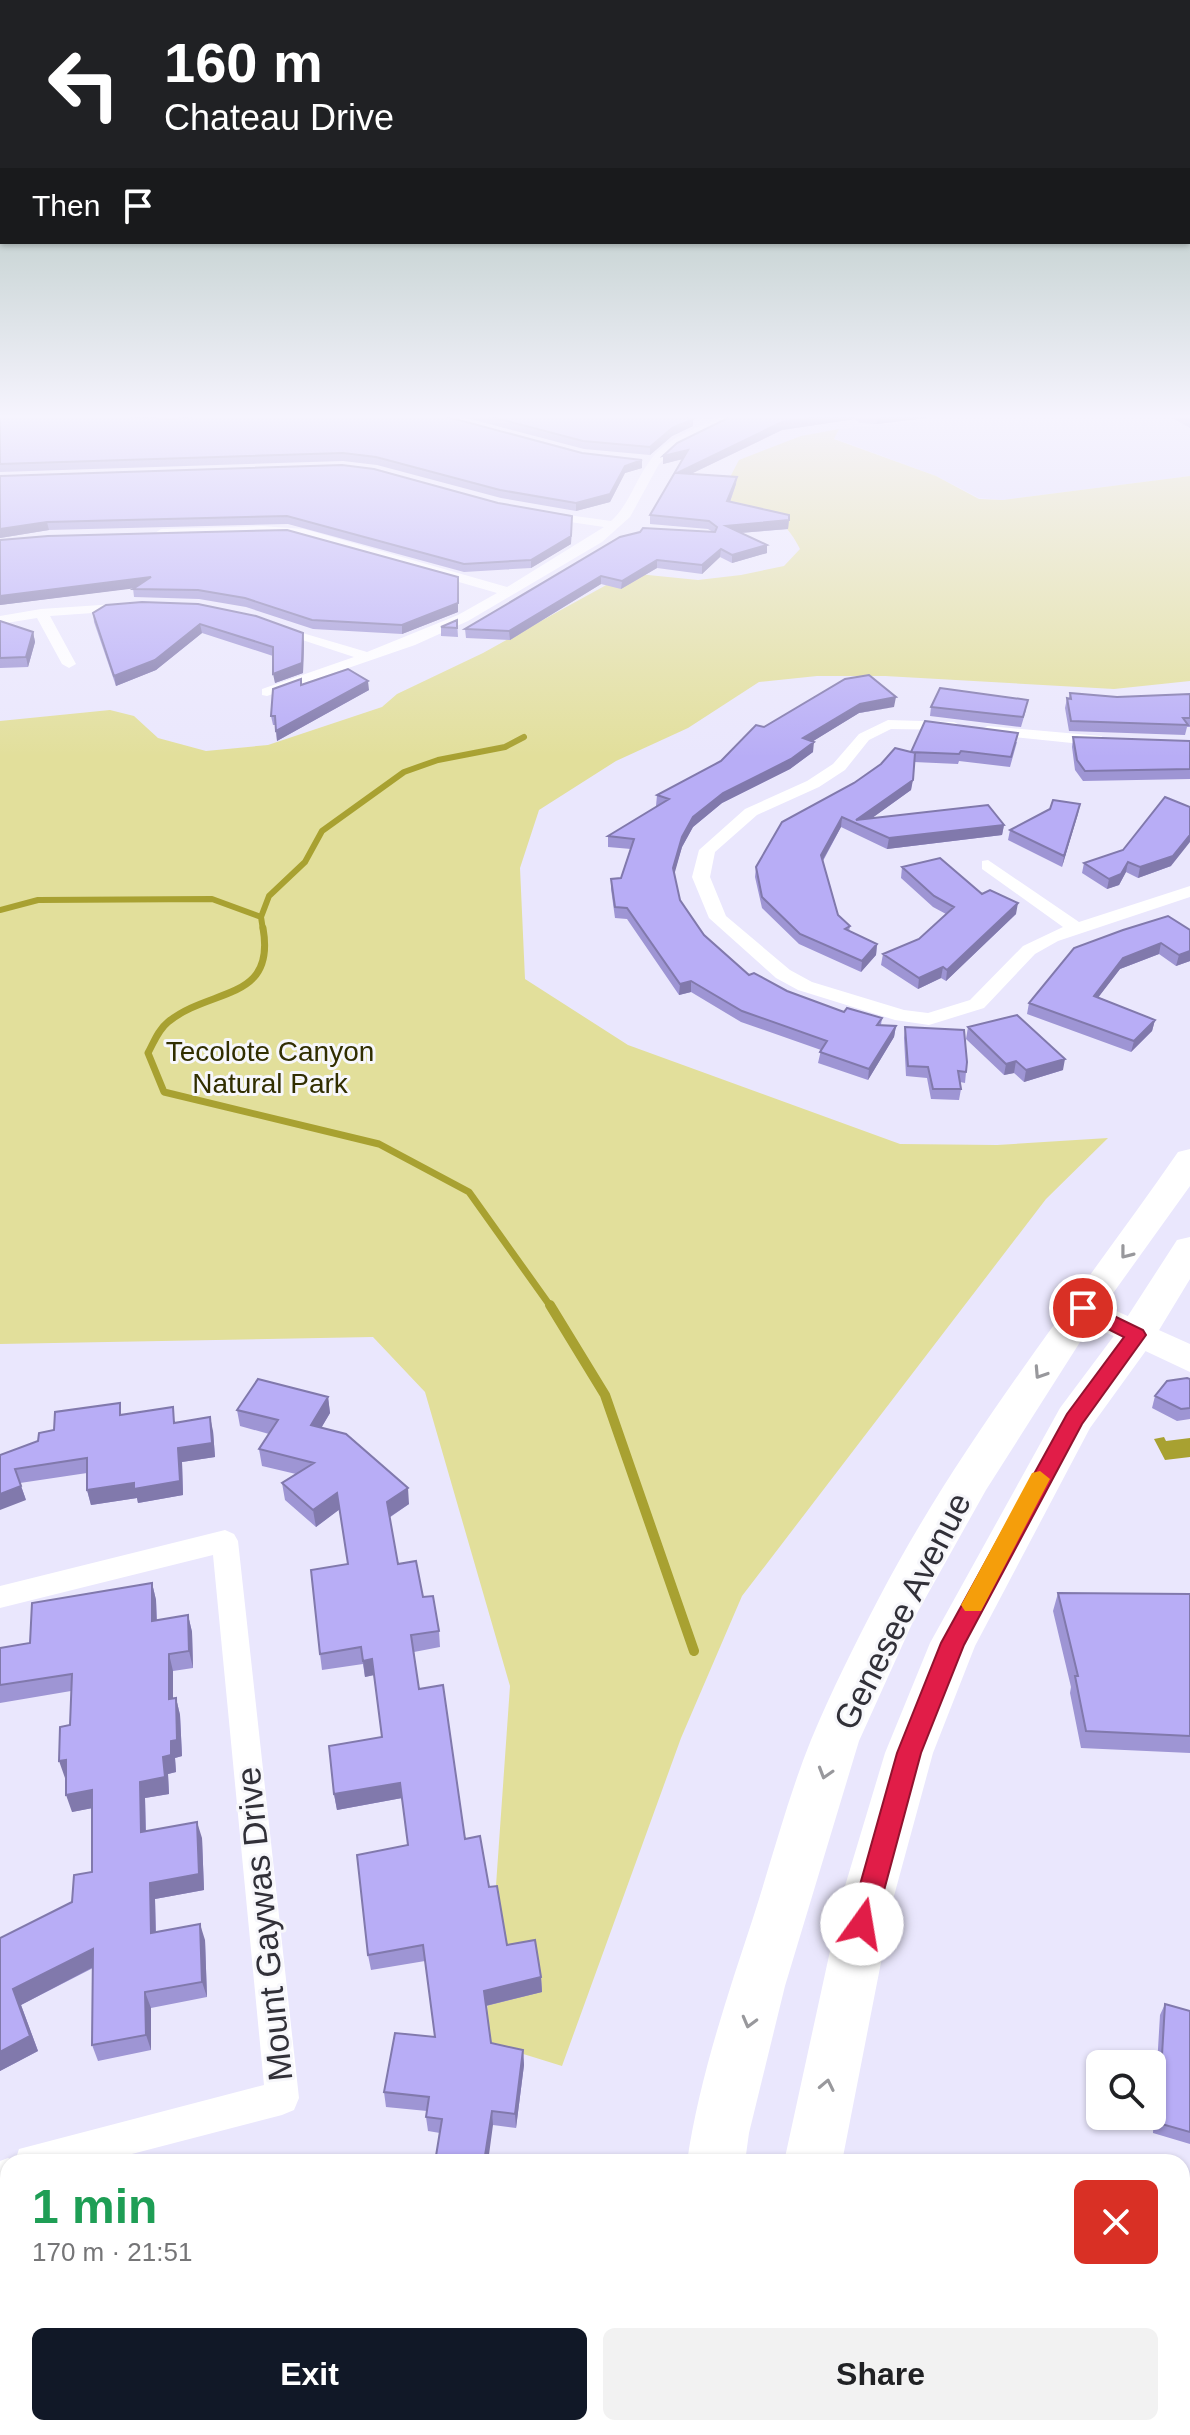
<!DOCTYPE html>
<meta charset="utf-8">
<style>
body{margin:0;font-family:Arial,sans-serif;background:#f2f2f2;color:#202124;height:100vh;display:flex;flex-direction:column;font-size:30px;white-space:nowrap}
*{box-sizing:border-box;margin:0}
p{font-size:26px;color:#757577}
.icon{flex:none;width:44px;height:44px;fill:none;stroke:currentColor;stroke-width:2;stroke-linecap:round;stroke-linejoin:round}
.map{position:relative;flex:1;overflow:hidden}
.sheet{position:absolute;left:0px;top:2154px;width:1190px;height:282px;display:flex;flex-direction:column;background:#fff;border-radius:24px 24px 0 0;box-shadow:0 2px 6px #0004}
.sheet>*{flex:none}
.hud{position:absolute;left:0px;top:0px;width:1190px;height:244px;box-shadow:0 2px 6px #0004;background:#202124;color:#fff;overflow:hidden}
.buttons{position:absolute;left:1086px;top:2050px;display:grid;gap:16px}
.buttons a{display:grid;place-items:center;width:80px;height:80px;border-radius:12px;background:#fff;box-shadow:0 2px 6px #0004;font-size:40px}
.pin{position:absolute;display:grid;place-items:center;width:68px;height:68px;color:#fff;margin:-34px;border:4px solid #fff;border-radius:50%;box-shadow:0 2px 8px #0007}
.me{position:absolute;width:88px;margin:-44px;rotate:13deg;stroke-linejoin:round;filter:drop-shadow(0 0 6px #0008)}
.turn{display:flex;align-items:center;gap:28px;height:168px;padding:0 32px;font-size:36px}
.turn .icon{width:104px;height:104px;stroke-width:2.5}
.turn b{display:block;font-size:56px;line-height:68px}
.then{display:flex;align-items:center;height:76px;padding:0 32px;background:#0003;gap:16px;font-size:30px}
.round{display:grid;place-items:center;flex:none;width:84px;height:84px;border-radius:12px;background:#f2f2f2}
.headline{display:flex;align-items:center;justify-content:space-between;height:136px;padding:0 32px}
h1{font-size:48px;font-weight:800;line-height:60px;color:#1e9e55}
.cta{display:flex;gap:16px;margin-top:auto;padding:16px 32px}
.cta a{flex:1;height:92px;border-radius:12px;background:#111827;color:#fff;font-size:32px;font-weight:800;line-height:92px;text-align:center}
.cta a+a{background:#f2f2f2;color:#202124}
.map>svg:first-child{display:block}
.built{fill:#dedbf9}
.green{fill:#e2df9b}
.water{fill:#a8a131}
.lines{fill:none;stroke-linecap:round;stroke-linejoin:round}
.stream-far2{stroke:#a8a131;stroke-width:6}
.stream-far1{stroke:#a8a131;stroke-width:7}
.stream{stroke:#a8a131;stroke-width:10}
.street{fill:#fff;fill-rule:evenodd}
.secondary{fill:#fff;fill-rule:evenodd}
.primary{fill:#fff;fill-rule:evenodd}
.wall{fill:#9e95d4}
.shaded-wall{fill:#8179ac}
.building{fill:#b8adf6;stroke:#8179ac;stroke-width:2}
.oneway{stroke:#98989c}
.route{fill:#e11d48;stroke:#92132f;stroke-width:2}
.slow{fill:#f59e0b}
.labels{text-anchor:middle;stroke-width:6;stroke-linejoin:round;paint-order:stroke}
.park-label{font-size:28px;fill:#312e00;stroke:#f7f7fb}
.near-street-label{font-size:34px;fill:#313038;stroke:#f7f7fb}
</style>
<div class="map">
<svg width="1190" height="2435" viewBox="0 0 1190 2435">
<rect width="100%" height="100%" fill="#eae7fd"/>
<!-- built -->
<path class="built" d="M969 416H1190V476L1003 500 979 498 936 476 834 438 839 429Z"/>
<!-- green -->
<path class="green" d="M839 429 834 439 936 476 979 499 1003 500 1190 476V681L1114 689 885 676H817L759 682 688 728 616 761 539 810 520 868 525 979 628 1045 900 1144 997 1145 1108 1138 1046 1199 742 1596 681 1738 562 2066 485 2042 510 1686 425 1392 373 1337 0 1344V721L110 710 134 716 158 738 206 751 268 745 382 707 397 694 483 653 628 573 698 580 741 575 784 566 800 549C781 510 757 510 718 500L739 460 801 436Z"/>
<!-- water -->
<path class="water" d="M1164 1437 1166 1441 1190 1438V1457L1165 1460 1154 1439Z"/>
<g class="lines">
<!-- stream-far2 -->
<path class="stream-far2" d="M0 910 38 900 212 899 261 917 263 930
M261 917 269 896 305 862 322 831 404 772 438 760 505 747 524 737"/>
<!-- stream-far1 -->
<path class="stream-far1" d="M263 928C276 1002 211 987 168 1022 158 1030 154 1042 148 1053L164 1092 379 1144 469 1192 551 1307"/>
<!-- stream -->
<path class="stream" d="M550 1305 605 1395 694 1651"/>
<!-- street -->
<path class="street" d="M724 416H739L682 442 659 464 630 517 602 542 468 621 415 645 267 696 262 695V689L354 657 272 630V624L367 652 458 615 497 593 303 537 262 534 161 537 155 533 161 529 262 526 304 529 507 587 604 527 543 518 537 514 539 511 611 521C629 505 635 481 649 462 666 437 697 428 724 416Z
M130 603 137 607 135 610 50 616 76 664 69 668 62 664 37 618 0 624V616L41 609Z
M888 720 954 722 961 726 954 730 891 729 869 740 845 770 819 787 757 815 715 852 710 877 726 916 790 970 812 982 904 1010 928 1013 970 1000 1023 946 1063 927 982 869V861L988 860 1079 922 1190 886V897L1058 941 1035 954 984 1008 929 1025 895 1020 798 990 776 978 709 918 692 877 699 850 745 809 807 781 833 764 859 734Z
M988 726 1101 736 1109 741 1101 746 983 734V728Z
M225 1530 234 1534 238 1541 299 2098 294 2110 282 2115 101 2162H8V2196L0 2199V2161L8 2158 15 2161 19 2149 264 2085 213 1555 0 1608V1586Z"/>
<!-- secondary -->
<path class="secondary" d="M1083 1296 1190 1344V1372L1071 1316 1066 1308 1071 1300Z"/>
<!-- primary -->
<path class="primary" d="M1190 1149V1186L1096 1317 986 1490 916 1615 859 1741 785 1986 749 2133 745 2162H687C699 2079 727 1997 753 1918 772 1859 788 1797 811 1740 831 1692 855 1644 879 1598 962 1439 1076 1299 1178 1152Z
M1190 1237V1279L1150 1345 1090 1428 975 1646 933 1753 894 1896 842 2162H784L842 1896 885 1753 930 1643 1060 1408 1122 1325 1177 1240Z
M651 2428H715L714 2435H650Z
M752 2428H816L815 2435H751Z"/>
</g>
<!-- wall -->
<path class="wall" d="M0 416 582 453 642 460V468L625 473 610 502 576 511 501 498 377 465 343 461 0 472Z
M459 416H686L693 419V426L672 436 650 455 584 449Z
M691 416H716L710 419Z
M732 416H943L877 424 860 423 855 419 782 430 691 474 736 484 730 502 789 515 788 529 741 533 767 553 732 563 720 557 702 574 657 568 621 589 601 584 510 640 466 638 465 629 713 532 708 529 650 524V515L682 459 663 464V456Z
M1169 416H1190V428Z
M0 476 572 524 571 544 531 568 464 572 288 524 49 530 0 538Z
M0 540 458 612 402 634 313 629 246 607 199 599 134 597 133 588 0 605Z
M106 605 304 642 303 673 275 683 273 656 202 633 156 670 116 686 94 622 93 613Z
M457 620 458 637 441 636V627Z
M0 621 33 632 35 642 28 667 0 668Z
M301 679 302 685 369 690 277 741 276 725H273L271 716Z
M1070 693 1117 697 1190 694V727H1187L1185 735 1069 731 1065 708 1067 698H1069Z
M894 707 859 713 813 741V752L790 769 722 803 693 827 682 847 674 873 680 900 704 935 749 975 787 991 844 1012 882 1018 881 1025 896 1026 894 1037 868 1080 818 1063 821 1050 741 1022 691 992 679 995 627 919 615 918 611 889V879L621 878 631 849 608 847V836L658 806H656L657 795 721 761 764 727Z
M931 707 1026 710 1021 727 930 716Z
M1073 737 1190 741V779L1083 781 1075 770 1072 747Z
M1017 742 1010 767 959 761 958 764 914 762 911 790 872 818 1004 825 1002 835 887 849 841 827 823 861 838 915 850 926 849 932 877 944 876 955 861 972 799 944 762 908 755 877 756 867 910 752Z
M1080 804 1062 867 1008 840 1010 830 1050 809Z
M1123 850 1171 866 1138 878 1126 872 1119 885 1107 889 1082 873 1084 863Z
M902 867 982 894 1016 914 946 981 941 978 918 989 881 965 883 954 919 939 946 914 933 907 901 878Z
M1190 930V961L1176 966 1159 954 1120 969 1098 997 1155 1020 1152 1031 1131 1052 1027 1014 1029 1003Z
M905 1027 966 1072 965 1083 960 1082 961 1089 959 1100 931 1099 927 1078 906 1076 904 1038Z
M968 1027 1063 1070 1024 1082 1014 1073 1004 1075 966 1039Z
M1190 1379V1419L1177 1421 1152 1408 1155 1396Z
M328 1397 330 1413 321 1428 409 1504 389 1518 398 1564 423 1597 439 1631 440 1647 414 1652 419 1689 465 1839 489 1887 507 1945 541 1977 542 1992 486 2006 491 2043 523 2050 524 2065 516 2128 493 2125 440 2133 428 2131 426 2117 427 2111 386 2107 384 2092 435 2037 425 1961 371 1970 368 1955 408 1845 402 1798 337 1810 334 1794 382 1737 374 1675 365 1677 363 1664 322 1670 320 1654 348 1564 340 1509 316 1527 285 1500 282 1483 296 1474 262 1466 259 1449 269 1434 240 1426 237 1410Z
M123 1415 176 1422 213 1431 215 1457 182 1462 183 1495 138 1503 137 1498 91 1505 87 1490V1473L20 1483 26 1500 0 1455 38 1441 54 1430Z
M152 1583 156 1600 157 1620 188 1615 192 1632 193 1668 173 1671V1698H176L180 1715 182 1756 175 1758 176 1772 168 1774 169 1794 145 1798 146 1831 202 1838 204 1890 155 1899 156 1932 205 1940 207 1997 151 2008V2050L98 2061 92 2045 93 1968 21 2005 38 2051 0 2071V1938L72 1902 92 1872V1808L72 1812 71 1691 0 1703V1648L30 1643Z
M1058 1593 1190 1594V1753L1081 1748 1070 1693 1071 1687 1053 1611Z
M1165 2004 1190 2011V2144L1153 2133 1160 2015Z"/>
<!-- shaded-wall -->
<path class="shaded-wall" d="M823 416H856L855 419 782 430 676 481 677 473 782 422Z
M878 416H943L877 424Z
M693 419V426L672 436 650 455V447L672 428Z
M688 450 687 458 663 464V456Z
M642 460V468L625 473 610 502 576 511V503L625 466Z
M737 477 736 484 727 510V501Z
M572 516 571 544 531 568V560Z
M789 520 788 529 726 534V526Z
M47 522 49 530 0 538V529Z
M767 545V553L732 563V555Z
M721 549 720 557 702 574V565Z
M657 560V568L621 589 622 581Z
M601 576V584L510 640 509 631Z
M151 577 153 586 0 605V596Z
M458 577V612L402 634V625Z
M200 624 202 633 156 670 116 686 114 676Z
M33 632 35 642 28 667 26 657Z
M303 633 304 642 303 673 275 683 273 674Z
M368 681 369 690 277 741 276 731Z
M896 697 894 707 859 713 802 748 803 738 860 704Z
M814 742 813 752 790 769 722 803 693 827 682 847 673 879V868L682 837 693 817 723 793Z
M913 780 911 790 861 826 856 820Z
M1080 804 1078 814 1062 867 1064 856Z
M842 817 841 827 820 865 821 855Z
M1004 825 1002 835 887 849 889 838Z
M1190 835V842L1171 866 1138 878 1140 867Z
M1128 862 1126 872 1119 885 1107 889 1109 879Z
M1018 903 1016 914 946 981 947 970Z
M1161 943 1159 954 1120 969 1091 1007 1094 996 1123 958Z
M877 944 876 955 861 972 862 961Z
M1190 951V961L1176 966 1179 955Z
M943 967 941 978 918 989 919 978Z
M691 981V992L679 995 680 984Z
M1155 1020 1152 1031 1131 1052 1134 1041Z
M896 1026 894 1037 868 1080 869 1069Z
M1065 1059 1063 1070 1024 1082 1026 1070Z
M1016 1061 1014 1073 1004 1075 1006 1064Z
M328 1397 330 1413 313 1442 311 1425Z
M210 1417 213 1431 215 1457 182 1462 183 1495 138 1503 137 1498 91 1505 87 1490 178 1448Z
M21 1486 26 1500 0 1510V1494Z
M408 1488 409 1504 388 1518 387 1502Z
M337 1493 340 1509 316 1527 313 1510Z
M152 1583 156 1600 157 1638 152 1621Z
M188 1615 192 1632 193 1668 189 1651Z
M169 1654 173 1671V1716L169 1699Z
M372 1659 374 1675 365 1677 363 1661Z
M176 1698 180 1715 182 1756 175 1758 176 1772 168 1774 169 1794 145 1798 146 1848 141 1832 140 1782 171 1741Z
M66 1760 65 1778 59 1761Z
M400 1783 402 1798 337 1810 334 1794Z
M92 1790 98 1807 72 1812 66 1795Z
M197 1822 202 1838 204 1890 155 1899 156 1949 151 1933 150 1883Z
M200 1924 205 1940 207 1997 202 1982Z
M93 1949 99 1964 21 2005 38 2051 0 2071V2052L13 1989Z
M541 1977 542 1992 485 2006 484 1991Z
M145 1992 151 2008V2050L146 2035Z
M523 2050 524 2065 516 2128 515 2114Z
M492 2111 493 2125 488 2162H484Z
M8 2390V2411L0 2419V2397Z"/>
<!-- building -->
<path class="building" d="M0 416H116L172 419 199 416H444L582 453 642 460 625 466 610 494 576 503 500 490 376 457 343 453 0 464Z
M488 416H686L693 419 672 428 650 447 583 441Z
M732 416H823L782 422 677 473 737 477 727 501 789 515V520L726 526 767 545 732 555 721 549 702 565 657 560 622 581 601 576 509 631 465 629 620 537 640 532 643 528 715 532 717 527 709 521 650 515 688 450 663 456 677 443Z
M342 465 374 469 498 503 572 516 571 536 531 560 464 564 287 516 47 522 0 529V476Z
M287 530 458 577V603L402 625 312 620 245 598 198 590 133 589 151 577 0 596V540L48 536Z
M142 602 198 604 256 616 303 633 302 663 273 674V647L200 624 155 660 114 676 93 613 106 605Z
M457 620V628L441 627Z
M0 621 33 632 26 657 0 658Z
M348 669 368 681 276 731 275 716H271L273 689 301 679V685Z
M869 675 896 697 860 704 803 738 814 742 791 759 723 793 693 817 682 837 673 868 680 900 704 935 749 975 754 973 787 991 844 1012 847 1008 882 1018 877 1025 896 1026 869 1069 820 1052 827 1041 742 1011 691 981 680 984 627 908 615 907 611 879 621 878 634 839 608 836 669 799 657 795 721 761 756 725 764 727 845 679Z
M940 688 1028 700 1023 717 931 707Z
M1070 693 1117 697 1190 694V718H1183L1188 725 1071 721 1067 698 1071 699Z
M925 721 1018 733 1011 757 961 751 959 754 911 752Z
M1073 737 1190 741V769L1085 771 1077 760Z
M895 748 915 753 913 780 856 820 988 805 1004 825 889 838 842 817 821 855 838 915 850 926 845 929 877 944 862 961 800 934 762 897 756 867 782 822 854 783 881 764Z
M1165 797 1190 807V835L1173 856 1140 867 1128 862 1121 874 1109 879 1084 863 1123 850Z
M1053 800 1080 804 1064 856 1010 830 1050 809Z
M940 858 982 894 990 890 1018 903 947 970 943 967 919 978 883 954 919 939 954 907 934 896 902 867Z
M1168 916 1190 930V951L1179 955 1161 943 1123 958 1094 996 1155 1020 1134 1041 1029 1003 1074 948 1123 930Z
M1017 1015 1065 1059 1026 1070 1016 1061 1006 1064 968 1027Z
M905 1027 964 1030 967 1062 966 1072 958 1071 961 1089H933L928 1067 908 1066Z
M1187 1378 1190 1379V1408L1181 1409 1155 1396 1167 1381Z
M258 1379 328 1397 311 1425 346 1434 408 1488 387 1502 398 1564 416 1561 423 1597 433 1596 439 1631 411 1635 419 1689 443 1685 465 1839 480 1836 489 1887 497 1886 507 1945 535 1940 541 1977 484 1991 491 2043 523 2050 515 2114 492 2111 484 2162H435L442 2119 426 2117 429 2097 384 2092 395 2033 435 2037 423 1945 368 1955 357 1855 408 1845 400 1783 334 1794 329 1746 382 1737 372 1659 363 1661 361 1647 320 1654 311 1570 348 1564 337 1493 313 1510 282 1483 314 1463 259 1449 278 1420 237 1410Z
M120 1403V1415L173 1407 174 1423 210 1417 212 1443 178 1448 180 1481 134 1489V1483L87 1490V1458L15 1469 21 1486 0 1494V1455L38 1441 39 1433 54 1430 55 1412Z
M152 1583V1621L188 1615 189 1651 169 1654V1699L176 1698 177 1740 171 1741V1755L163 1757 165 1777 140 1782 141 1832 197 1822 199 1874 150 1883 151 1933 200 1924 202 1982 145 1992 146 2035 92 2045 93 1949 13 1989 30 2036 0 2052V1938L72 1902 74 1875 92 1872V1790L66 1795V1760L59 1761 60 1727 70 1725 72 1674 0 1685V1648L30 1643 32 1603Z
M1058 1593 1190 1594V1736L1086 1731 1075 1676H1078Z
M1165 2004 1190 2011V2132L1158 2123Z
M0 2249 8 2258V2390L0 2397Z
M1182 2339 1190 2344V2435H1111L1114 2428H1182Z"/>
<!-- one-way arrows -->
<defs><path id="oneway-chevron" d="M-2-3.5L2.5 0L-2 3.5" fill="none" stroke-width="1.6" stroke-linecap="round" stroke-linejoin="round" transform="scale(2)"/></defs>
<g class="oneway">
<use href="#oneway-chevron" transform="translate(1126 1253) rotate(128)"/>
<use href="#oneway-chevron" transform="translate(1040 1373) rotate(123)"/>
<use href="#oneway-chevron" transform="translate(825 1773) rotate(107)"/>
<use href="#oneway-chevron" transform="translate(749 2022) rotate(105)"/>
<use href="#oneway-chevron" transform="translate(827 2085) rotate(-78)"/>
</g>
<!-- sky -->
<linearGradient id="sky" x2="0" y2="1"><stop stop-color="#8eac9f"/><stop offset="0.55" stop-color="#f6f4fe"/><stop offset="1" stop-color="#f6f4fe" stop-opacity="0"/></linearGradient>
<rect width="1190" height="757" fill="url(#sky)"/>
<!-- route -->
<path class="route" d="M1083 1301 1143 1330 1146 1335 1082 1424 964 1645 921 1753 875 1924 872 1933 862 1937 853 1933 849 1924 897 1753 941 1643 1067 1414 1124 1337 1076 1313 1074 1308 1076 1303Z"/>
<!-- slow -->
<path class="slow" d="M1040 1471 1050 1479 981 1611H965L961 1605 965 1598 1032 1473Z"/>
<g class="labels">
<!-- park labels -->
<g class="park-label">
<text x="270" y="1061">Tecolote Canyon<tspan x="270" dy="32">Natural Park</tspan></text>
</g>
<!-- near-street labels -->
<g class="near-street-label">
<text transform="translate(902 1611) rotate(-63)" y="12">Genesee Avenue</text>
<text transform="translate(264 1924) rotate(-96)" y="12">Mount Gaywas Drive</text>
</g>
</g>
</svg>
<div class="buttons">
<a><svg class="icon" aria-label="search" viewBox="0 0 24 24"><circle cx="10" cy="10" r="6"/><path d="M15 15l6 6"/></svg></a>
</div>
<div class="pin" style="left:1083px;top:1308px;background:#d93025"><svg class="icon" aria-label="arrive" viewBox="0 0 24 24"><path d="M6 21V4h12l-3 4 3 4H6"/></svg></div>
<svg class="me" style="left:862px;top:1924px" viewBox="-20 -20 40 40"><circle r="19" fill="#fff"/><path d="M0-13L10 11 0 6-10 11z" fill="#e11d48"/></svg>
<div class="hud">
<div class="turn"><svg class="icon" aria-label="left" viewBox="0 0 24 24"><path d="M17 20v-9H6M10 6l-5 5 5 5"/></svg><div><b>160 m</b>Chateau Drive</div></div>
<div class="then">Then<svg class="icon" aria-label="arrive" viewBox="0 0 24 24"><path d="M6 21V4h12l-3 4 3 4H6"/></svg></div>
</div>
<section class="sheet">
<div class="headline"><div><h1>1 min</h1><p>170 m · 21:51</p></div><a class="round" style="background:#d93025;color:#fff"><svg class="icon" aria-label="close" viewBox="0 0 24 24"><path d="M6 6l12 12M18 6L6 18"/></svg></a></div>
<div class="cta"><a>Exit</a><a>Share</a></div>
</section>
</div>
